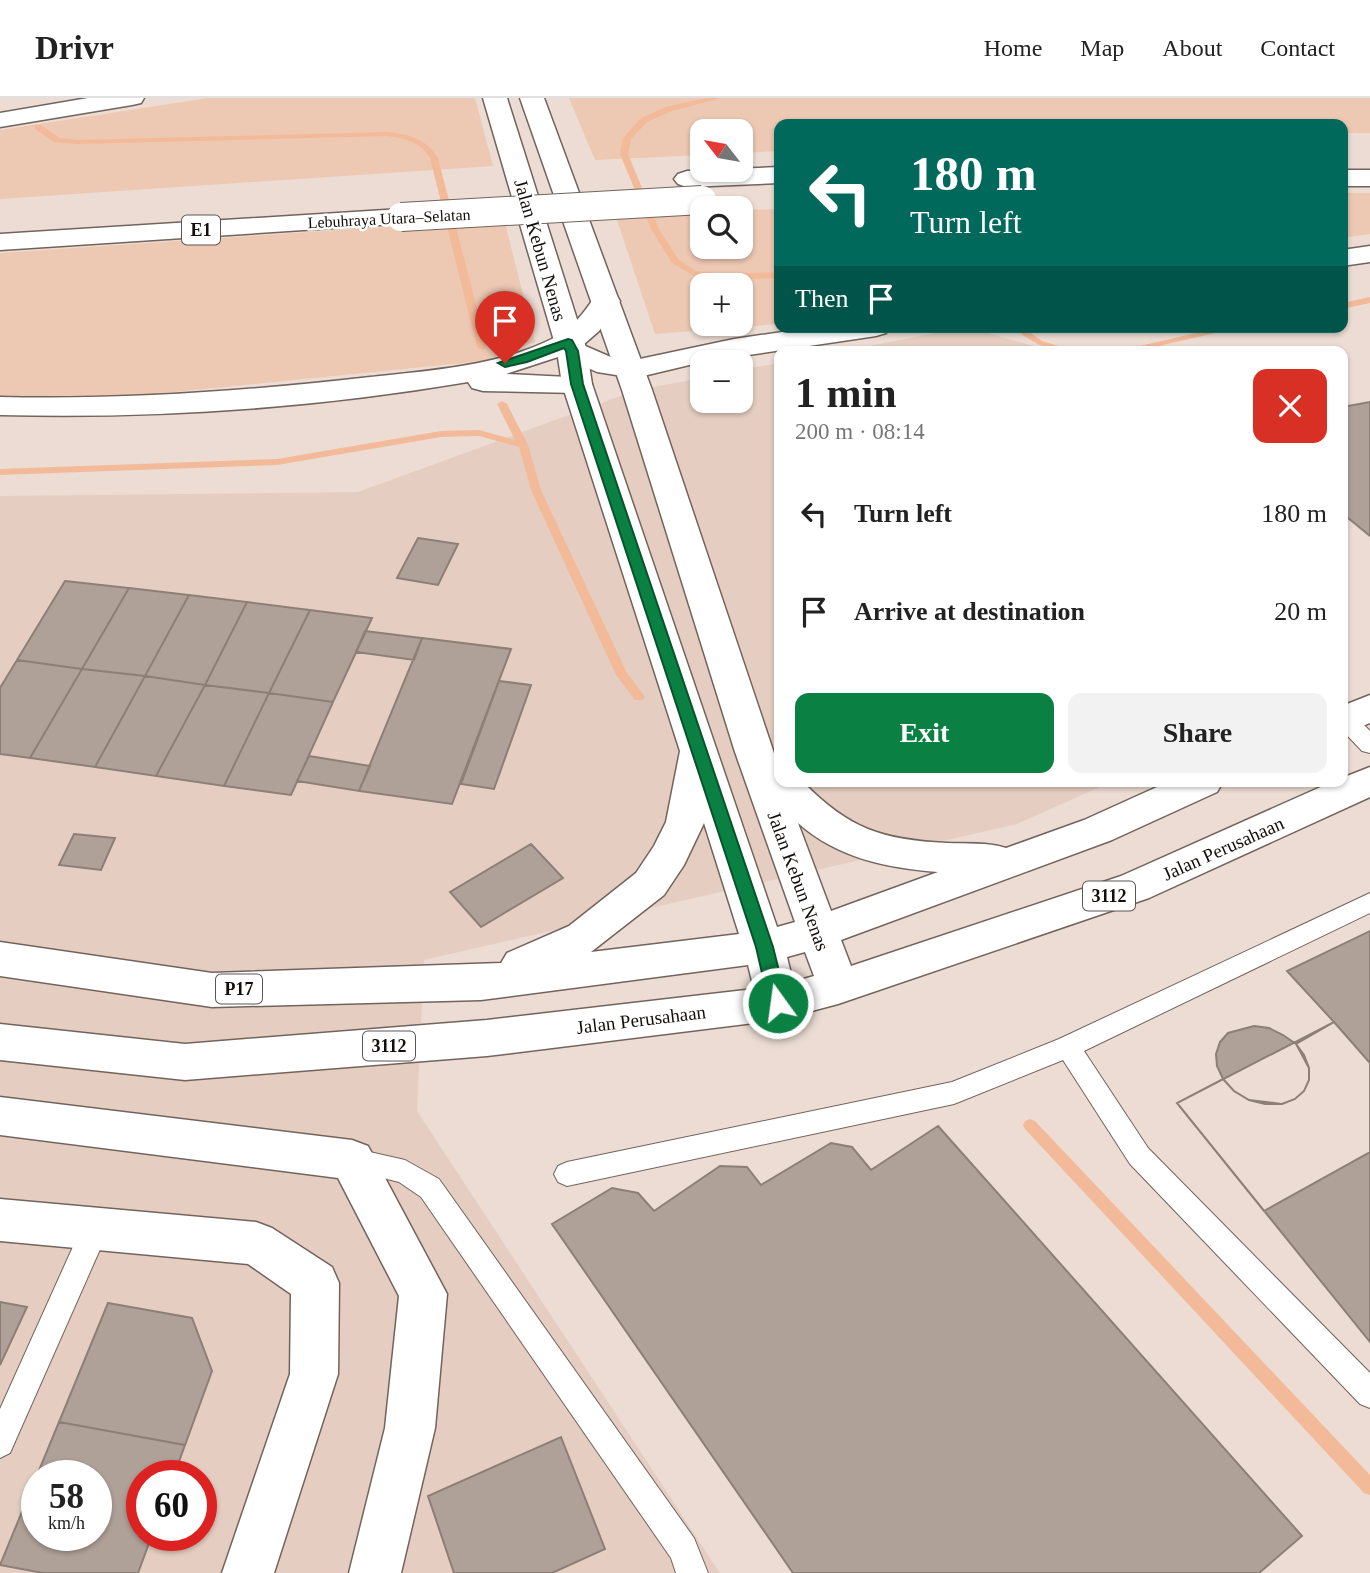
<!DOCTYPE html>
<meta charset="utf-8">
<style>
body{margin:0;font-family:"Times New Roman",serif;background:#f2f2f2;color:#222;height:100vh;display:flex;flex-direction:column;font-size:26px;white-space:nowrap}
*{box-sizing:border-box;margin:0}
p{font-size:23px;color:#767676}
.icon{flex:none;width:38px;height:38px;fill:none;stroke:currentColor;stroke-width:2;stroke-linecap:round;stroke-linejoin:round}
.map{position:relative;flex:1;overflow:hidden}
.sheet{position:absolute;left:774px;top:248px;width:574px;height:441px;display:flex;flex-direction:column;background:#fff;border-radius:14px;box-shadow:0 2px 5px #0004}
.sheet>*{flex:none}
.guide{position:absolute;left:774px;top:21px;width:574px;height:214px;border-radius:14px;box-shadow:0 2px 5px #0004;background:#00695c;color:#fff;overflow:hidden}
.needle{width:46px;rotate:301deg}
.tools{position:absolute;left:690px;top:21px;display:grid;gap:14px}
.tools a{display:grid;place-items:center;width:63px;height:63px;border-radius:14px;background:#fff;box-shadow:0 2px 5px #0004;font-size:35px}
.speed{position:absolute;left:21px;top:1362px;display:flex;gap:14px;font-size:35px;font-weight:700;text-align:center}
.speed>*{display:grid;place-content:center;width:91px;height:91px;border-radius:50%;background:#fff;box-shadow:0 2px 5px #0004;line-height:1}
.speed small{font-size:18px;font-weight:400}
.speed .limit{border:10px solid #d22;background:#fff;color:#111}
.pin{position:absolute;display:grid;place-items:center;width:60px;height:60px;color:#fff;margin:-72px -30px;border-radius:50% 50% 50% 0;rotate:-45deg;box-shadow:0 0 7px #0007}
.pin .icon{rotate:45deg}
.me{position:absolute;width:77px;margin:-38px;rotate:346deg;stroke-linejoin:round;filter:drop-shadow(0 0 5px #0008)}
.turn{display:flex;align-items:center;gap:24px;height:147px;padding:0 21px;font-size:32px}
.turn .icon{width:91px;height:91px;stroke-width:2.5}
.turn b{display:block;font-size:49px;line-height:60px}
.then{display:flex;align-items:center;height:66px;padding:0 21px;background:#0003;gap:14px;font-size:26px}
.round{display:grid;place-items:center;flex:none;width:74px;height:74px;border-radius:14px;background:#f2f2f2}
.overview{display:flex;align-items:center;justify-content:space-between;height:119px;padding:0 21px}
h1{font-size:42px;font-weight:600;line-height:52px}
.primary-button{display:flex;gap:14px;margin-top:auto;padding:14px 21px}
.primary-button a{flex:1;height:80px;border-radius:14px;background:#0b8043;color:#fff;font-size:28px;font-weight:600;line-height:80px;text-align:center}
.primary-button a+a{background:#f2f2f2;color:#222}
ul{padding:0;list-style:none}
li{display:flex;align-items:center;gap:21px;height:98px;padding:0 21px}
li div{flex:1}
li b{display:block;font-size:26px}
li em{font-style:normal}
header{display:flex;align-items:center;gap:42px;box-sizing:border-box;height:98px;padding:0 35px;background:#fff;border-bottom:2px solid #e0e0e0}
header strong{font-size:33px}
nav{display:flex;gap:38px;margin-inline-start:auto;font-size:24px}
.map>svg:first-child{display:block}
.built{fill:#e5cec1;fill-rule:evenodd}
.green{fill:#edc8b3;fill-rule:evenodd}
.lines{fill:none;stroke-linecap:round;stroke-linejoin:round}
.stream{fill:#f3ba99;fill-rule:evenodd}
.building{fill:#afa098;stroke:#8d7f77;stroke-width:2;fill-rule:evenodd}
.lane-casing{stroke:#72645c;stroke-width:2}
.street-casing{stroke:#72645c;stroke-width:3}
.primary-casing{stroke:#72645c;stroke-width:3}
.highway-casing{stroke:#72645c;stroke-width:3}
.lane{fill:#fff;fill-rule:evenodd}
.street{fill:#fff;fill-rule:evenodd}
.primary{fill:#fff;fill-rule:evenodd}
.highway{fill:#fff;fill-rule:evenodd}
.highway-bridge-casing{stroke:#72645c;stroke-width:30;stroke-linecap:butt}
.highway-bridge{stroke:#fff;stroke-width:28}
.route{fill:#0b8043;stroke:#07532c;stroke-width:2}
.labels{text-anchor:middle;stroke-width:5;stroke-linejoin:round;paint-order:stroke}
.far-street-label{font-size:16px;fill:#130e0b;stroke:#fff}
.shield{fill:#fff;stroke:#5a5654;stroke-width:2}
.shield-label{font-size:18px;font-weight:bold;fill:#130e0b}
.street-label{font-size:19px;fill:#130e0b;stroke:#fff}
</style>
<header>
<strong>Drivr</strong>
<nav><a>Home</a><a>Map</a><a>About</a><a>Contact</a></nav>
</header>
<div class="map">
<svg width="1370" height="1475" viewBox="0 0 1370 1475">
<rect width="100%" height="100%" fill="#ecdcd3"/>
<!-- built -->
<path class="built" d="M967 229 1054 254H838Z
M779 265V684H1111L1017 726 424 862 417 1013 720 1475H0V398L358 394 637 292 702 280V303H740V272ZM37 1377H96V1437H37ZM142 1377H201V1437H142Z"/>
<!-- green -->
<path class="green" d="M208 0H475L493 68 0 101V32Z
M569 0H1370V35H1342V26H779V53L740 55V33H702V57L595 62Z
M1342 95H1370V136L1342 140Z
M779 111V226L655 236 615 116 702 113V149H740V112ZM702 187H740V226H702Z
M504 121 535 244 483 263 134 298 0 300V155Z"/>
<g class="lines">
<!-- stream -->
<path class="stream" d="M707 0H721L672 13 647 24 631 41 628 56 659 131 678 161 696 173 724 176 779 174V180L724 182 694 178 672 165 651 131 620 56 623 40 641 20 666 9Z
M35 27H41L59 40 78 42 387 34C409 37 426 40 438 60L487 249 482 252 477 249 430 60C420 43 405 41 387 38L78 46 54 44 35 31Z
M1370 199V205L1342 211V205Z
M1022 229 1042 243 1078 254C1053 254 1039 249 1019 234L1017 232Z
M1223 229H1242L1132 254H1113Z
M502 303 507 306 528 347 541 392 627 575 643 596 645 599 643 602H635L616 577 531 392 519 349 479 338 441 339 277 367 0 377V371L277 361 441 333 479 332 515 342 497 306Z
M1030 1021 1035 1023 1370 1377V1397L1364 1395 1025 1031 1023 1027 1025 1023Z"/>
</g>
<!-- building -->
<path class="building" d="M1370 304V438L1342 415V309Z
M418 440 458 446 438 487 397 480Z
M65 483 129 490 82 571 17 562Z
M129 490 189 497 145 578 82 571Z
M189 497 247 504 205 587 145 578Z
M247 504 310 512 269 595 205 587Z
M310 512 372 520 333 604 269 595Z
M365 533 422 540 414 562 356 554Z
M422 540 511 551 452 706 359 693Z
M17 562 82 571 30 660 0 656V590Z
M82 571 145 578 95 669 30 660Z
M145 578 205 587 156 678 95 669Z
M499 583 531 587 494 691 461 686Z
M205 587 269 595 224 688 156 678Z
M269 595 333 604 291 697 224 688Z
M309 658 370 668 359 693 297 683Z
M74 736 115 740 101 772 59 767Z
M531 746 563 780 481 829 450 794Z
M1370 833V1244L1177 1005 1223 981 1234 993 1249 1002 1265 1006H1282L1295 1001 1304 993 1309 982V970L1296 946 1334 924 1287 873Z
M1334 924 1370 965V1054L1264 1113 1177 1005Z
M1254 928 1269 930 1283 937 1296 946 1304 957 1309 970V982L1304 993 1295 1001 1282 1006 1249 1002 1234 993 1223 981 1217 968 1216 956 1220 944 1228 935Z
M938 1028 1302 1438 1259 1475H793L552 1126 612 1090 638 1095 654 1113 720 1068 747 1069 761 1087 831 1045 852 1049 871 1072Z
M0 1204 27 1209 0 1267Z
M108 1205 192 1220 212 1273 185 1347 59 1324Z
M59 1324 185 1347 174 1377H142V1437H152L138 1475H43L0 1467ZM37 1377H96V1437H37Z
M561 1339 605 1451 552 1475H454L428 1398Z"/>
<g class="lines">
<!-- lane casing -->
<g class="lane-casing">
<path id="lane" d="M1345 613 1353 616 1370 633V655L1362 653 1342 632V614Z
M1370 795V815L1084 953 1148 1050 1370 1275V1310L1360 1306 1130 1066 1063 962 954 1006 567 1088 558 1084 554 1076 558 1068 567 1064 952 984 1059 941Z
M352 1050 405 1062 439 1081 694 1440 708 1475H676L671 1460 421 1099 399 1084 343 1070 339 1062 343 1054Z
M95 1119 105 1122 109 1131 10 1355 0 1360V1311L85 1122Z"/>
</g>
<!-- street casing -->
<g class="street-casing">
<path id="street" d="M0 999 352 1042 368 1048 447 1196 435 1330 401 1475H349L385 1330 399 1198 338 1080 0 1037Z
M0 1101 256 1124 272 1130 332 1169 339 1185 338 1276 274 1475H222L290 1276 291 1196 248 1166 0 1143Z"/>
</g>
<!-- primary casing -->
<g class="primary-casing">
<path id="primary" d="M483 0H507L587 253 592 286 777 829 795 824 735 654 622 292 520 0H544L652 292 779 670V684H803C849 731 882 742 947 745 967 746 987 744 1006 750L1084 722 1168 684H1223L1217 694 1112 742 841 842 851 868 1121 778 1332 684H1342V680L1370 669V699L1149 800 838 906 778 922 487 958 185 982 0 962V926L185 946 487 922 754 891 748 867 481 902 212 909 0 878V844L212 875 501 865 507 855 569 828 636 775 654 748 666 724 680 653 562 286 557 253ZM704 725 739 836 591 854 664 797 684 767ZM798 725C837 760 887 770 938 774L831 813ZM805 854 814 878 793 884 787 859Z
M1370 597V625L1342 636V608Z"/>
</g>
<!-- highway casing -->
<g class="highway-casing">
<path id="highway" d="M88 0H144L141 5 132 7 0 29V15Z
M779 69V85L687 89 678 86 674 81 678 76 687 73Z
M1342 72H1370V88H1342Z
M401 111 410 113 414 119 410 125 0 152V136Z
M1370 148V164L1342 168V152Z
M606 195 616 197 620 203 599 233 583 247 613 260 635 262 734 241 816 229H890L886 235 876 238 702 264 635 280 597 274 561 258 506 276 588 280 592 286 588 292 577 295 483 293 472 290 468 284C315 310 156 321 0 317V299C124 302 247 293 370 279 433 272 500 268 556 239 574 229 585 213 596 197Z"/>
</g>
<!-- lane -->
<use href="#lane" class="lane"/>
<!-- street -->
<use href="#street" class="street"/>
<!-- primary -->
<use href="#primary" class="primary"/>
<!-- highway -->
<use href="#highway" class="highway"/>
<!-- highway-bridge casing -->
<g class="highway-bridge-casing">
<path id="highway-bridge" d="M401 119 702 102"/>
</g>
<!-- highway-bridge -->
<use href="#highway-bridge" class="highway-bridge"/>
</g>
<!-- route -->
<path class="route" d="M568 241 572 242 578 253 583 286 773 849 787 905 784 910H772L769 905 756 849 571 286 566 253 564 250 527 264 505 269 498 265Z"/>
<g class="labels">
<!-- far-street labels -->
<g class="far-street-label">
<text transform="translate(389 120) rotate(-3)" y="6">Lebuhraya Utara–Selatan</text>
</g>
<!-- shield labels -->
<g class="shield">
<rect x="182" y="117.5" width="38" height="29" rx="5"/>
<rect x="1083" y="783.5" width="52" height="29" rx="5"/>
<rect x="216" y="876.5" width="46" height="29" rx="5"/>
<rect x="363" y="933.5" width="52" height="29" rx="5"/>
</g>
<g class="shield-label">
<text x="201" y="138">E1</text>
<text x="1109" y="804">3112</text>
<text x="239" y="897">P17</text>
<text x="389" y="954">3112</text>
</g>
<!-- street labels -->
<g class="street-label">
<text transform="translate(541 152) rotate(74)" y="7">Jalan Kebun Nenas</text>
<text transform="translate(1223 750) rotate(-24)" y="7">Jalan Perusahaan</text>
<text transform="translate(799 783) rotate(70)" y="7">Jalan Kebun Nenas</text>
<text transform="translate(641 921) rotate(-7)" y="7">Jalan Perusahaan</text>
</g>
</g>
</svg>
<div class="tools">
<a><svg class="needle" viewBox="-14 -14 28 28"><path d="M0-13l5 13h-10z" fill="#e53935"/><path d="M0 13l5-13h-10z" fill="#767676"/></svg></a>
<a><svg class="icon" aria-label="search" viewBox="0 0 24 24"><circle cx="10" cy="10" r="6"/><path d="M15 15l6 6"/></svg></a>
<a>+</a>
<a>−</a>
</div>
<div class="speed"><div>58<small>km/h</small></div><div class="limit">60</div></div>
<div class="pin" style="left:505px;top:265px;background:#d93025"><svg class="icon" aria-label="arrive" viewBox="0 0 24 24"><path d="M6 21V4h12l-3 4 3 4H6"/></svg></div>
<svg class="me" style="left:778px;top:905px" viewBox="-20 -20 40 40"><circle r="17" fill="#0b8043" stroke="#fff" stroke-width="3"/><path d="M0-11L8 9 0 5-8 9z" fill="#fff"/></svg>
<div class="guide">
<div class="turn"><svg class="icon" aria-label="left" viewBox="0 0 24 24"><path d="M17 20v-9H6M10 6l-5 5 5 5"/></svg><div><b>180 m</b>Turn left</div></div>
<div class="then">Then<svg class="icon" aria-label="arrive" viewBox="0 0 24 24"><path d="M6 21V4h12l-3 4 3 4H6"/></svg></div>
</div>
<section class="sheet">
<div class="overview"><div><h1>1 min</h1><p>200 m · 08:14</p></div><a class="round" style="background:#d93025;color:#fff"><svg class="icon" aria-label="close" viewBox="0 0 24 24"><path d="M6 6l12 12M18 6L6 18"/></svg></a></div>
<ul>
<li><svg class="icon" aria-label="left" viewBox="0 0 24 24"><path d="M17 20v-9H6M10 6l-5 5 5 5"/></svg><div><b>Turn left</b></div><em>180 m</em></li>
<li><svg class="icon" aria-label="arrive" viewBox="0 0 24 24"><path d="M6 21V4h12l-3 4 3 4H6"/></svg><div><b>Arrive at destination</b></div><em>20 m</em></li>
</ul>
<div class="primary-button"><a>Exit</a><a>Share</a></div>
</section>
</div>
